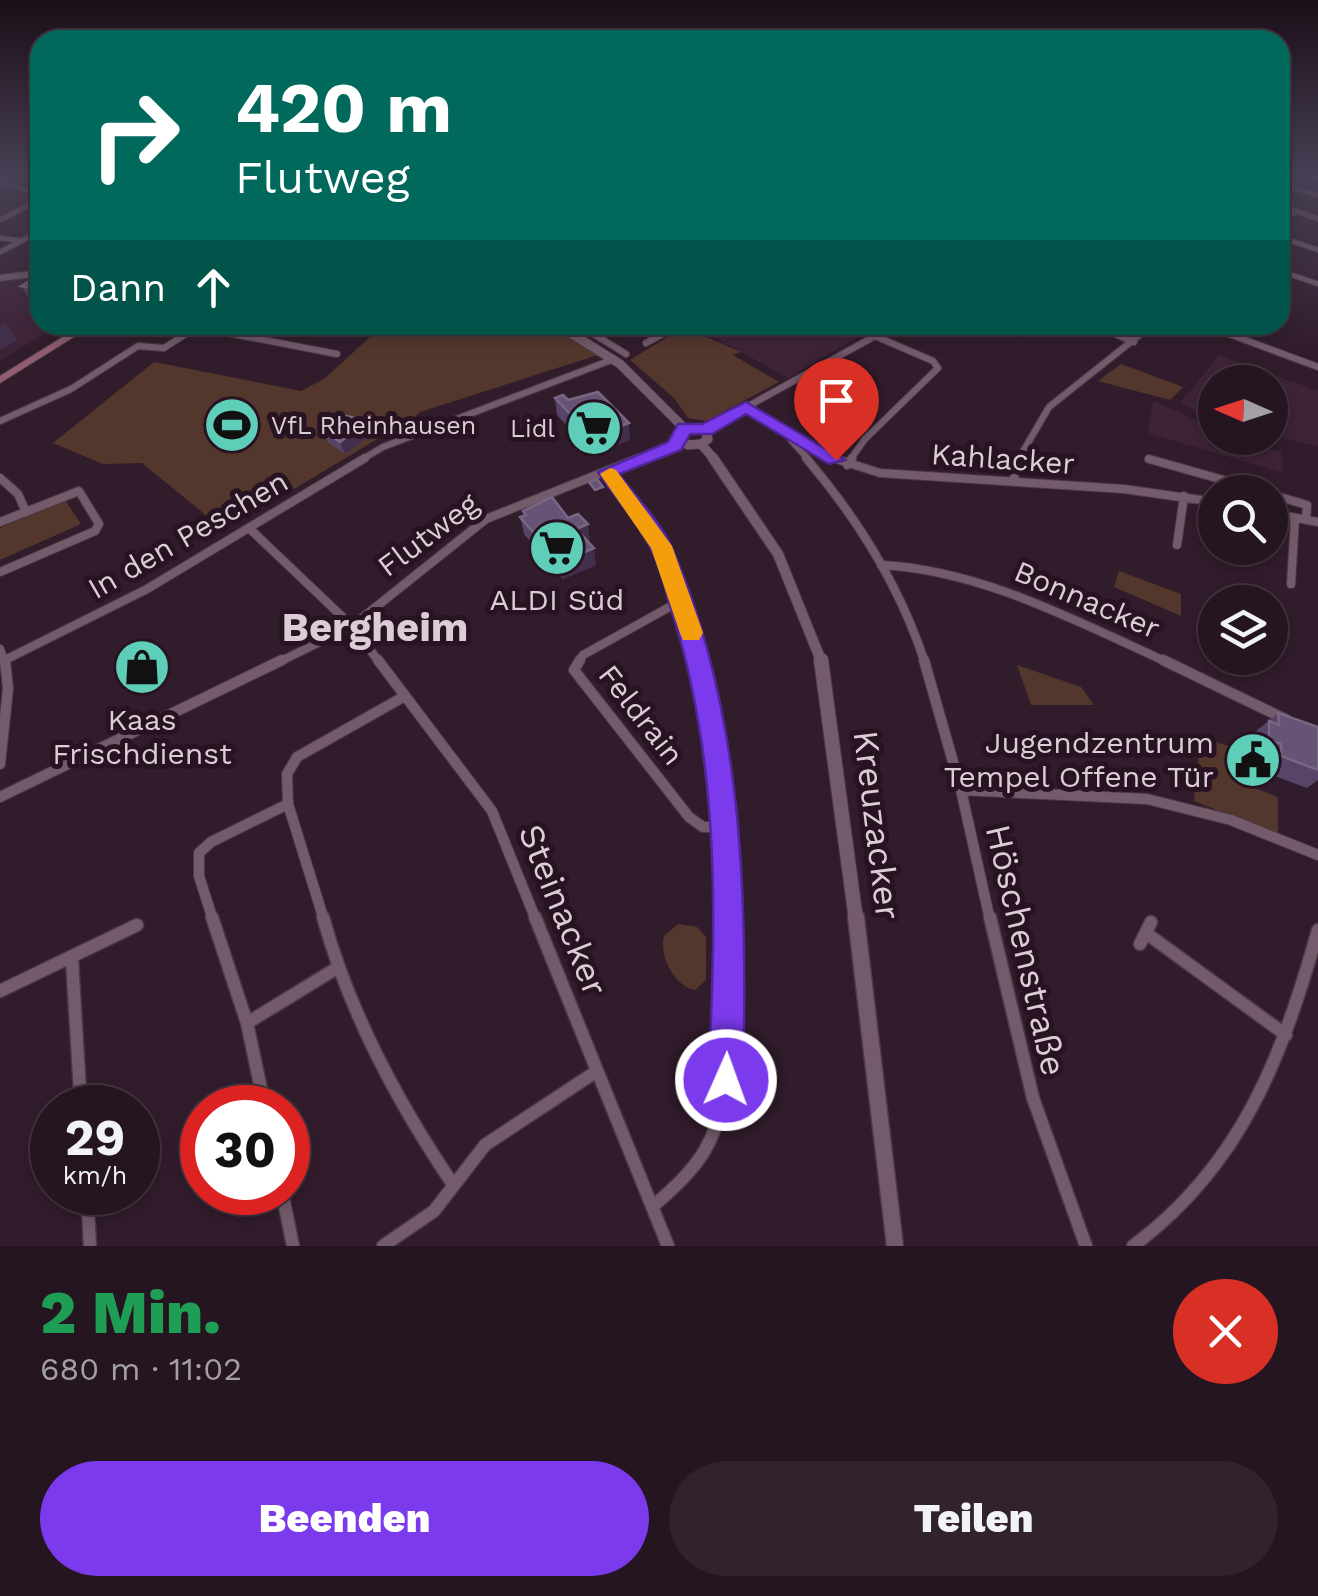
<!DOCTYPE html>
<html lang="de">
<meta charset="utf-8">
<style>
body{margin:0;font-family:"Work Sans",sans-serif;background:#31222d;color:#f1f3f6;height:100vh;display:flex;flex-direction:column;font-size:38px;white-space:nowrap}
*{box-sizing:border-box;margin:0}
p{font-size:32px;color:#a39fa5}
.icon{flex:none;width:55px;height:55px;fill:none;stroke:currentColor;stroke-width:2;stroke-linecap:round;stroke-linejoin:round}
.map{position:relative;height:1246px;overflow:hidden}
.sheet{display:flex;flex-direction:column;background:#251520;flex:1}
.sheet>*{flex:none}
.guide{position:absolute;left:30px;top:30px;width:1260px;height:305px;border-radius:30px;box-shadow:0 5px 15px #0003,0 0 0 2px #42343e;background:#00695c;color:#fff;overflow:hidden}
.needle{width:65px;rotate:273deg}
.fabs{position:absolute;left:1198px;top:365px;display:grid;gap:20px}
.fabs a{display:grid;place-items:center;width:90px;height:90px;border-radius:50%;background:#251520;box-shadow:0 5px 15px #0003,0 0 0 2px #42343e;font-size:50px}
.speed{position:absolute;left:30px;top:1085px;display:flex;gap:20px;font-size:50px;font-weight:700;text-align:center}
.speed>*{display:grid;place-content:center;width:130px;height:130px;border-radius:50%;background:#251520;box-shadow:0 5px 15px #0003,0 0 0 2px #42343e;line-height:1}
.speed small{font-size:25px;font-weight:400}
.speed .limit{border:15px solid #d22;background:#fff;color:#111}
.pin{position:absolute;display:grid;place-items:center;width:85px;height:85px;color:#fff;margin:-102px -42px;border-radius:50% 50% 50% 0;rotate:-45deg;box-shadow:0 0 10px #0007}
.pin .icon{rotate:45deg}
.me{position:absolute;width:110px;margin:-55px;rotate:2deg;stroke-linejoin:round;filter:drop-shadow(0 0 8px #0008)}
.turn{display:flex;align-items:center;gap:35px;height:210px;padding:0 40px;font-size:45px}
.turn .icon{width:130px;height:130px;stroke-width:2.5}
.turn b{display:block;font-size:70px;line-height:85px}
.then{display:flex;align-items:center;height:95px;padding:0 40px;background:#0003;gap:20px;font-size:38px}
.round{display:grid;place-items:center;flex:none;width:105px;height:105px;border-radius:52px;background:#31222d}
.headline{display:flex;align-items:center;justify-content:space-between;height:170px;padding:0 40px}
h1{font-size:60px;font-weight:800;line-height:75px;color:#1e9e55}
.primary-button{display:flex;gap:20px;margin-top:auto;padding:20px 40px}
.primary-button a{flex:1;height:115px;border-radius:60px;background:#7c3aed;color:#fff;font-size:40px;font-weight:800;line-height:115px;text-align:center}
.primary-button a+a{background:#31222d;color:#f1f3f6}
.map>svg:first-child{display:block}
.built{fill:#3e2337}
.green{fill:#54372c}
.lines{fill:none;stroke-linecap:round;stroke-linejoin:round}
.minor-far4-casing{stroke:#4b3a46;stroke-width:6}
.minor-far3-casing{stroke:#4b3a46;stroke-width:8}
.minor-far2-casing{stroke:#4b3a46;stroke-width:10}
.minor-far1-casing{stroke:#4b3a46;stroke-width:12}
.minor-casing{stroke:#4b3a46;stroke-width:15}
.tertiary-far4-casing{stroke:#4b3a46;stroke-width:8}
.tertiary-far3-casing{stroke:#4b3a46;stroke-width:10}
.tertiary-far2-casing{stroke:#4b3a46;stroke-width:12}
.tertiary-far1-casing{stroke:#4b3a46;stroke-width:16}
.tertiary-casing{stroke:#4b3a46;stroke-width:19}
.secondary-casing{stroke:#4b3a46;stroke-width:2}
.minor-far4{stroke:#745b6c;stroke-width:5}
.minor-far3{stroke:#745b6c;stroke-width:6}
.minor-far2{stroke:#745b6c;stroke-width:8}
.minor-far1{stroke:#745b6c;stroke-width:10}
.minor{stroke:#745b6c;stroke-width:12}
.tertiary-far4{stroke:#745b6c;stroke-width:6}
.tertiary-far3{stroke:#745b6c;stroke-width:9}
.tertiary-far2{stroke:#745b6c;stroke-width:10}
.tertiary-far1{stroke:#745b6c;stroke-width:14}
.tertiary{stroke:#745b6c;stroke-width:16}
.secondary{fill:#915e70;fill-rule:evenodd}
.wall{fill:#574569}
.shaded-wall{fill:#422f4b}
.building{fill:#655475;stroke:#786784;stroke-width:2.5}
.route{fill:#7c3aed;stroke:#51269a;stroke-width:2.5}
.slow{fill:#f59e0b}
.labels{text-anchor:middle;stroke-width:10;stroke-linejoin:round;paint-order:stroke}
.far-poi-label{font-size:25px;fill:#dbcdd6;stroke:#271322;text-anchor:start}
.street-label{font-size:30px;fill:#dbcdd6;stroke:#271322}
.poi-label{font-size:30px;fill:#dbcdd6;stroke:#271322}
.near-street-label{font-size:35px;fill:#dbcdd6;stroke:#271322}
.district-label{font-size:40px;font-weight:bold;fill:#dbcdd6;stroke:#271322}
</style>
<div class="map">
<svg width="1318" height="1246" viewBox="0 0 1318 1246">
<rect width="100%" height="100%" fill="#311c2b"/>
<!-- built -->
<path class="built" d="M40 275V325H58L0 361V281Z
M700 325H879L788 378 696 327Z
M1219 355 1318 391V446L1270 436V382H1215V420L1180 403Z
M1153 401 1213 427 1215 438 1281 452 1283 473 1148 433Z"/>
<!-- green -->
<path class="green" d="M383 325H551L601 354 420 412 408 424 394 415 384 435 239 522 234 518 218 525 142 463 103 464 53 443 154 362 301 391 324 379Z
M684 327 741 352 733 355 779 382 706 421 688 418 674 398 630 360Z
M1121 364 1183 387 1170 400 1098 381Z
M65 500 81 524 0 560V528Z
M1119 571 1181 594V616L1114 587Z
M1017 665 1081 687 1094 705H1031Z
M1200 737 1238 749V763L1250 768 1249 786 1278 797V835L1194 801Z
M678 924 697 927 706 937V980L695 990C674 986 659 956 664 936Z"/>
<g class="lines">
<!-- minor-far4 casing -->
<g class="minor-far4-casing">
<path id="minor-far4" d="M1311 176 1318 178
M0 182 40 194
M1280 205 1318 219
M1280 219 1297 211
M0 220 40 199
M1280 237 1318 250
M0 238 21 241
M0 252 40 231
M1280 271 1318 284"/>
</g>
<!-- minor-far3 casing -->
<g class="minor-far3-casing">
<path id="minor-far3" d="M579 325 626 354
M1094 325 1134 342
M1205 325 1318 367
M197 327 337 354
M646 343 679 325
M747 407 838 460
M0 421 71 389 138 346 164 348 200 325
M705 430 895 325
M794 438 791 440 809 460
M1149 459 1154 460
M361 460 383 447 614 359
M632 460 681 441
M850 460 865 439 938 368 933 361 875 336
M1018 460 1049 407 1152 325"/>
</g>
<!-- minor-far2 casing -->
<g class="minor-far2-casing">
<path id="minor-far2" d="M806 458C858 519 900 586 925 663
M833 458 880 473 1124 489 1215 502
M1149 459 1266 492
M847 465 852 458
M607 472 661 546 698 663
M0 478 18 494 26 512
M1013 482 1019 458
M1270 494 1307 505 1306 520
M1270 513 1318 522
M0 522 79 491 99 524 95 531 0 572
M250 529 352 626 380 663
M1177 545 1184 496
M881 565C982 570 1078 622 1169 663
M1291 584 1295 518
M0 649 5 663
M7 659 147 589 365 458
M277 663 352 626 486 519 639 458
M578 663 583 655 682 600"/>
</g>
<!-- minor-far1 casing -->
<g class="minor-far1-casing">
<path id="minor-far1" d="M378 660 492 811 536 920
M580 660 574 670 689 817 703 827H724
M697 660 715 753 731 920
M924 660 961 790 990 920
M1163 660 1287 720
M0 764 8 689 5 660
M961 790 1147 799 1231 820 1318 855
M0 797 282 660
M288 804 324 920
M213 920 199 876V853L211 842 288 804 287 774 297 757 405 696"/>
</g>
<!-- minor casing -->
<g class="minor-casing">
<path id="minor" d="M212 917 247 1023 265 1108
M323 917C349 1011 398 1103 452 1183
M535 917 668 1246
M990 917 1033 1098 1086 1246
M1146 933 1286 1035
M1140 944 1151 922
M72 960 81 1108
M0 991 137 925
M247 1023 337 968
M87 1192 90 1246
M282 1192 293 1246
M652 1207C672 1190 692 1172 705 1150 738 1093 735 982 731 917
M383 1246 434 1211 485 1145 597 1071
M1133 1246C1242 1165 1282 1057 1318 930"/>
</g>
<!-- tertiary-far4 casing -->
<g class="tertiary-far4-casing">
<path id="tertiary-far4" d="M0 278 40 273"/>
</g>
<!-- tertiary-far3 casing -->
<g class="tertiary-far3-casing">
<path id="tertiary-far3" d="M558 325 620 364 684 428
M684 428 679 439 688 445 701 444 715 460
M684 428 705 430 708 439 701 444"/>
</g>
<!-- tertiary-far2 casing -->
<g class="tertiary-far2-casing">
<path id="tertiary-far2" d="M713 458 778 554 822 663"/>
</g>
<!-- tertiary-far1 casing -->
<g class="tertiary-far1-casing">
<path id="tertiary-far1" d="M821 660 856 920"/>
</g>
<!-- tertiary casing -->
<g class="tertiary-casing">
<path id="tertiary" d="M856 917 895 1246"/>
</g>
<!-- secondary casing -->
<g class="secondary-casing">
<path id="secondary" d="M1280 182 1318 193V197L1280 186Z
M82 325H93L0 383V376Z"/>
</g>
<!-- minor-far4 -->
<use href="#minor-far4" class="minor-far4"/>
<!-- minor-far3 -->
<use href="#minor-far3" class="minor-far3"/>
<!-- minor-far2 -->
<use href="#minor-far2" class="minor-far2"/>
<!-- minor-far1 -->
<use href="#minor-far1" class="minor-far1"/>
<!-- minor -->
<use href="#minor" class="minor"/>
<!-- tertiary-far4 -->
<use href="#tertiary-far4" class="tertiary-far4"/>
<!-- tertiary-far3 -->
<use href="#tertiary-far3" class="tertiary-far3"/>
<!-- tertiary-far2 -->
<use href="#tertiary-far2" class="tertiary-far2"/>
<!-- tertiary-far1 -->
<use href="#tertiary-far1" class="tertiary-far1"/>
<!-- tertiary -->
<use href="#tertiary" class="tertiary"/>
<!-- secondary -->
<use href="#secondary" class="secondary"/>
</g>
<!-- wall -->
<path class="wall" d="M40 278V303L32 302 21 286Z
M555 398 568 400 630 440 594 454 557 415Z
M322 429 373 434 345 454 328 442Z
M523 511 568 518 590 541 588 542 596 565 563 579 524 534 520 517 524 516Z
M1278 713 1318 727V780L1307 788 1261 771 1262 759 1250 755V736Z"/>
<!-- shaded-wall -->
<path class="shaded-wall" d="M5 323 17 340 0 350V326Z
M368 421 373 434 345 454 340 442Z
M629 423 630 440 594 454 592 437Z
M588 524 590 541 578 546 576 529Z
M594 548 596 565 563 579 560 563Z"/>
<!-- building -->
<path class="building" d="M37 277 40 278V289L21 286Z
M598 392 629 423 592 437 555 398 563 395 568 400Z
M342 415 368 421 340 442 322 429Z
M597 479 603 487 595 490 589 482Z
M552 497 568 518 578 514 588 524 576 529 594 548 560 563 520 517 526 515 523 511Z
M1278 713 1318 727V770L1281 756V744L1269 740V721L1279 725Z"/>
<!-- sky -->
<linearGradient id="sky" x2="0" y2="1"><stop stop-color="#1b0f18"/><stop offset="0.5" stop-color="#484055"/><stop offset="1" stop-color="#484055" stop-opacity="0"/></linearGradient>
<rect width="1318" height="350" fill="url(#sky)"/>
<!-- route -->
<path class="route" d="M746 402 845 460 829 464 746 414 712 434H690L681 450 619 474C636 497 661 522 672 548 744 714 748 902 743 1080L738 1092 726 1097 713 1092 708 1080C717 924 720 762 672 612 665 591 661 566 650 547 636 520 615 497 598 472L668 442 678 424H702Z"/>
<!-- slow -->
<path class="slow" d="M610 468 616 470 672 546 703 633 699 640H683L680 633 651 548 600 474Z"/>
<!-- icons -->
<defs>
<g id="stadium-disc" transform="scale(2.875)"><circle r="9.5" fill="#5eceb8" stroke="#271322"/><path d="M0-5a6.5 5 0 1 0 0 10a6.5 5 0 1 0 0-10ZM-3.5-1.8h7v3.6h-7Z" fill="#111"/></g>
<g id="supermarket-disc" transform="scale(2.875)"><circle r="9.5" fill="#5eceb8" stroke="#271322"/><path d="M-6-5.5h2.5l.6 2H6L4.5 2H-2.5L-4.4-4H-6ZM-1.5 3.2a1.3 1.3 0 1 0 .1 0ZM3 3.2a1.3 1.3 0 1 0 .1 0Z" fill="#111"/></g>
<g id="shop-disc" transform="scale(2.875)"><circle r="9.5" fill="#5eceb8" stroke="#271322"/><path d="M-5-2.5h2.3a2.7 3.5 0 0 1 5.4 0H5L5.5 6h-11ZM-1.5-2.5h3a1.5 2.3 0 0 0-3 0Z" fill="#111"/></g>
<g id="civic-disc" transform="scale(2.875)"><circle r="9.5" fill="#5eceb8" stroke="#271322"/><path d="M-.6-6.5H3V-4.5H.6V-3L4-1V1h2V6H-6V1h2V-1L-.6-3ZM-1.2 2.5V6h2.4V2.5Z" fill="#111"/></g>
</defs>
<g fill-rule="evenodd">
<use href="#stadium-disc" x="232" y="425"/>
<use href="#supermarket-disc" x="594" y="428"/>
<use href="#supermarket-disc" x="557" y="548"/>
<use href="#shop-disc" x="142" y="667"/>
<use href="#civic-disc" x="1253" y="760"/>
</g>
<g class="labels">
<!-- far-poi labels -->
<g class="far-poi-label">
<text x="271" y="434">VfL Rheinhausen</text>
<text x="555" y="437" text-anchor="end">Lidl</text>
</g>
<!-- street labels -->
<g class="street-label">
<text transform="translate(1003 459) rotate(4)" y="10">Kahlacker</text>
<text transform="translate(188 535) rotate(-30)" y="10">In den Peschen</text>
<text transform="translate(428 535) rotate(-37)" y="10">Flutweg</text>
<text transform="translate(1087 600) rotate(23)" y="10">Bonnacker</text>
<text transform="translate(641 715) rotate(52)" y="10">Feldrain</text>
</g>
<!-- poi labels -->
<g class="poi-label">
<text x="557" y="610">ALDI Süd</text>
<text x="142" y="730">Kaas<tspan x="142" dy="34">Frischdienst</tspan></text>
<text x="1214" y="753" text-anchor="end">Jugendzentrum<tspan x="1214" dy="34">Tempel Offene Tür</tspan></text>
</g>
<!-- near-street labels -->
<g class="near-street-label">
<text transform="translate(877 825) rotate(83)" y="12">Kreuzacker</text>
<text transform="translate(563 910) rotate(68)" y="12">Steinacker</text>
<text transform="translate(1026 950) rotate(77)" y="12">Höschenstraße</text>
</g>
<!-- district labels -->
<g class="district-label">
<text x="375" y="641">Bergheim</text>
</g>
</g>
</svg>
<div class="fabs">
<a><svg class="needle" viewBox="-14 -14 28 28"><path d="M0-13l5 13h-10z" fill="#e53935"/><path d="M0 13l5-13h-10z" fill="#a39fa5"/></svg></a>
<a><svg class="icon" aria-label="search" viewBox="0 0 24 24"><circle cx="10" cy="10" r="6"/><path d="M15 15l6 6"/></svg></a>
<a><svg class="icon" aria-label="layers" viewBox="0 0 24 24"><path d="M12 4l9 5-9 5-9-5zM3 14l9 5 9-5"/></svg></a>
</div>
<div class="speed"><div>29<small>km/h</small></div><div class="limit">30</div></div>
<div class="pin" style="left:836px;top:460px;background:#d93025"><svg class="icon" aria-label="arrive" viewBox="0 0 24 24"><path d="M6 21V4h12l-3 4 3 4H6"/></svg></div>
<svg class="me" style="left:726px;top:1080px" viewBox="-20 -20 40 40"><circle r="17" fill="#7c3aed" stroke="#fff" stroke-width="3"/><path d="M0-11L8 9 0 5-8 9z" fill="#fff"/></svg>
<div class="guide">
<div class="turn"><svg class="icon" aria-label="right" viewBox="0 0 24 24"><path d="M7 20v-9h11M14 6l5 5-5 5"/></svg><div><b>420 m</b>Flutweg</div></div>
<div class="then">Dann<svg class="icon" aria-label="ahead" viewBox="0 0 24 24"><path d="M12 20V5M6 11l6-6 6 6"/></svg></div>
</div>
</div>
<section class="sheet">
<div class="headline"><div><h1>2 Min.</h1><p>680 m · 11:02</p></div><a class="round" style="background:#d93025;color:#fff"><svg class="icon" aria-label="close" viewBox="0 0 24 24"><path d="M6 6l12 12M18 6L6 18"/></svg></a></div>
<div class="primary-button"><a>Beenden</a><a>Teilen</a></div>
</section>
